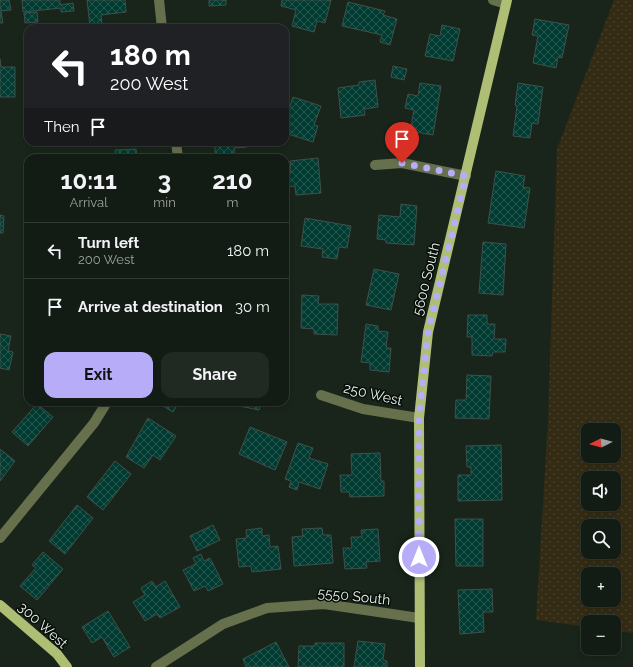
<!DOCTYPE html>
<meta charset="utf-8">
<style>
body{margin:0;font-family:Raleway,sans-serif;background:#202922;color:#f1f3f6;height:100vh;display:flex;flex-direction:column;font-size:15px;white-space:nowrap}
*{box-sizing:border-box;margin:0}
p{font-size:13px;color:#9da1a0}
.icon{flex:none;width:22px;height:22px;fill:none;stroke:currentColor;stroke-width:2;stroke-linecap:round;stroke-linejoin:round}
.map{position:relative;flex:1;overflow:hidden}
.side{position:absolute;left:24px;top:154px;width:265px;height:252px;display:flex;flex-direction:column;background:#131c14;border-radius:12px;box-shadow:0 2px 6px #0003,0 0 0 1px #323a34}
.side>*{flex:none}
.guide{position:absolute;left:24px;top:24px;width:265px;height:122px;border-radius:12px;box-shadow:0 2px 6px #0003,0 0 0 1px #323a34;background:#202124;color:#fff;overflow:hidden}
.needle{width:26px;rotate:264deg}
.controls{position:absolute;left:581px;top:423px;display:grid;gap:8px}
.controls a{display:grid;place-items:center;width:40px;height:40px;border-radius:8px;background:#131c14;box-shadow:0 2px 6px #0003,0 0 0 1px #323a34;font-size:20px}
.pin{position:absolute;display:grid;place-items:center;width:34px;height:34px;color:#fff;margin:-41px -17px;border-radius:50% 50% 50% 0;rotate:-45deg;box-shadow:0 0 4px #0007}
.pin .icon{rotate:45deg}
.me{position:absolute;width:44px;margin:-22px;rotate:0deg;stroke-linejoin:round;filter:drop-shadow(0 0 3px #0008)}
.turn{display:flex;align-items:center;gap:14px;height:84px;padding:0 20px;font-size:18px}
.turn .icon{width:52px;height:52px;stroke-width:2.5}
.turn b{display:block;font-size:28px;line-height:34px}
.then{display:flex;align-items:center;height:38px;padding:0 20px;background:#0003;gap:8px;font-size:15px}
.eta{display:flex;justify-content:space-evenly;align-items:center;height:68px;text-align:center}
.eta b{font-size:24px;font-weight:700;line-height:28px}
.cta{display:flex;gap:8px;margin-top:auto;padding:8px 20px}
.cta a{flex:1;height:46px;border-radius:12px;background:#b6acf8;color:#111;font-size:16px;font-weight:700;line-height:46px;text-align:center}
.cta a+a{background:#202922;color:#f1f3f6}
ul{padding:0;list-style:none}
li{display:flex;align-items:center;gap:12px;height:56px;padding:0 20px;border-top:1px solid #323a34}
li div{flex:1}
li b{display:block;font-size:15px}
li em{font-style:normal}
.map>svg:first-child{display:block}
.grass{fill:url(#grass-dots);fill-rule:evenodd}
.building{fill:url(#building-cross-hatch);stroke:#3d514b}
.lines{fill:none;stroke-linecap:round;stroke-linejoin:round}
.minor{stroke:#67704d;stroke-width:10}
.major{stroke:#aebf75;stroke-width:10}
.route{stroke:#b6acf8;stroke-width:7;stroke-dasharray:0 12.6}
.labels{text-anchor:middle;stroke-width:3;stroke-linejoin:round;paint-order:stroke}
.street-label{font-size:14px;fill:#e8f1e9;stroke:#070d08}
</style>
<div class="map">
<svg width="633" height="667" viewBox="0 0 633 667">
<defs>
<pattern id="grass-dots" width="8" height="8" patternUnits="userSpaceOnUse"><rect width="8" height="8" fill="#332b14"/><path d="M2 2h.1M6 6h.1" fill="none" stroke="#47402b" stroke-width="1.8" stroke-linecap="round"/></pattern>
<pattern id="building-cross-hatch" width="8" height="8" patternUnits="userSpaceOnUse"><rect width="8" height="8" fill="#023b31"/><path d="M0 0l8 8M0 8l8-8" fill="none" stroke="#27584f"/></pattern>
</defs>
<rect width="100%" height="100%" fill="#19251a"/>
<!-- grass -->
<path class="grass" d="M614 0H633V633L614 631V622H588V627L536 620 548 420 557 149ZM588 430H614V456H588ZM588 478H614V504H588ZM588 526H614V552H588ZM588 574H614V600H588Z"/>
<!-- building -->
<path class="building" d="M0 0H9L11 10 1 11 3 23H0Z
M22 0H60V5L73 3 74 11 61 12V8L23 12Z
M87 0H125L126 12 101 15 102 24 90 26Z
M209 0H226V5L209 6Z
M282 0H331L325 23 317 21 314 32 292 26 296 10 281 6Z
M348 2 385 11 383 15 397 19 390 45 380 42 382 35 342 26Z
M37 12 38 22 25 23 24 13Z
M535 19 569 25 562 58 558 57 556 68 533 63 538 36 532 35Z
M442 25 460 29 453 61 425 56 430 34 440 36Z
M0 59 1 67H15V97H0Z
M393 66 407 69 404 80 391 77Z
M375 80 378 107 364 109 365 115 341 118 338 88 359 85V82Z
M420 83 441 86 433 135 410 131 414 110 405 108 408 94 418 96Z
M518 83 543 87 538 124 532 123 530 138 513 136 517 106 515 105Z
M293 97 321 106 314 125 318 126 313 142 285 133V121Z
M214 142H247V147L234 148 235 158H216Z
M136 149 137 158H116L115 150Z
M318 158 321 193 296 195 295 186 285 187V174L291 173 290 161Z
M496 171 525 176 523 187 530 188 524 228 488 223Z
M401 204 417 206 414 245 386 243V240L377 239 379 215 400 217Z
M0 215 4 216 3 233H0Z
M305 218 351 226 347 248 339 247 337 259 322 257 323 249 301 246Z
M483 242 506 244 503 295 479 293Z
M374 269 399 274 391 310 366 305Z
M302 295 319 296 318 304H338L337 335 314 334V329L301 328Z
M468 315H487V324H495L494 339H506L505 352H493L492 356 472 355V337H467Z
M366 324 378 326V331L388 332 386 348H391L389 372 370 370V363L361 362Z
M285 328 290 331 285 339Z
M0 334 11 336 8 351 13 352 9 370 0 368Z
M467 375 491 376 489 419 455 418 456 400H466Z
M156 402H179L173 412Z
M240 402H261L259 410 239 406Z
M37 404 53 417 28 446 12 432Z
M148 418 176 436 160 460 153 455 144 468 126 457Z
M250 427 287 442 275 470 239 454Z
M298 443 313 448 309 458 328 464 320 489 299 482 297 490 289 487 291 481 285 479Z
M501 445 502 500 458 501V475H471V467H467L466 446Z
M0 449 15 461 0 481Z
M380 453 381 481H384V496L350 497 349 492H341L340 475H352L351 454Z
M115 461 131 474 103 510 87 497Z
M77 505 93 518 65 554 49 541Z
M455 519H483V566H456Z
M213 525 220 540 197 551 190 536Z
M262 528V536L269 535 270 547 278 546 281 569 252 572 251 566 239 567 236 539 247 538 246 530Z
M322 528 323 535H331L333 563 294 566 292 537 303 536 302 529Z
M378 529 380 561 366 562 367 568 345 569 343 548H352L351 537H362L361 530Z
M43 552 63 569 37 600 20 586 36 568 32 565Z
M201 554 204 561 210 558 223 584 208 591 205 586 194 591 183 570 196 564 193 558Z
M152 581 156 587 165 581 180 607 160 618 157 614 145 621 133 602 145 595 141 588Z
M492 589 493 612H483L484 632 460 634 458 590Z
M108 611 130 647 114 657 102 637 92 643 82 627Z
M358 641 385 644 383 660 387 661V667H354Z
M276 642 289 667H246L243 659Z
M315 643H344V667H298L299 646H315Z"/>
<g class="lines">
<!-- minor -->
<path class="minor" d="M159 0 162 28
M493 0 506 4
M176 142 178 158
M375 165 402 163 466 176
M321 395 363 409 419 418
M0 538 94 423 107 402
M156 667 223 624 267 608 324 604 419 618"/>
<!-- major -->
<path class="major" d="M0 605 57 654 67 667
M420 667 419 418 428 332 507 0"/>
</g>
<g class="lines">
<!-- route -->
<path class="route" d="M402 163 466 176 428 332 419 418V557"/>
</g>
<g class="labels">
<!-- street labels -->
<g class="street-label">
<text transform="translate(426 279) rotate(-76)" y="5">5600 South</text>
<text transform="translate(373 394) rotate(13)" y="5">250 West</text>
<text transform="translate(354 596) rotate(6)" y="5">5550 South</text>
<text transform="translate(43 625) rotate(42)" y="5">300 West</text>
</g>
</g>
</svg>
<div class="controls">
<a><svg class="needle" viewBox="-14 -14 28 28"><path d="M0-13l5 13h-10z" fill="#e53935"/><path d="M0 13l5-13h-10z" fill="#9da1a0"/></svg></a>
<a><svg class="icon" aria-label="sound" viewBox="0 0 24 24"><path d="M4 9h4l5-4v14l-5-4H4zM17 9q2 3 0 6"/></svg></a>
<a><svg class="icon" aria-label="search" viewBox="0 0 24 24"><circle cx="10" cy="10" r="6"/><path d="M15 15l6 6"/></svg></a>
<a>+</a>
<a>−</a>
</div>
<div class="pin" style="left:402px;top:163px;background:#d93025"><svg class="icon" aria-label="arrive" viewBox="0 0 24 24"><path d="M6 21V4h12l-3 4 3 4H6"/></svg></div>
<svg class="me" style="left:419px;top:557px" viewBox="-20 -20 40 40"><circle r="17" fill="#b6acf8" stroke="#fff" stroke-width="3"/><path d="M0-11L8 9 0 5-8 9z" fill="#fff"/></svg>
<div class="guide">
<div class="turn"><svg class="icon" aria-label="left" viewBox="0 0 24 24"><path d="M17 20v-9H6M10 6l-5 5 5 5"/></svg><div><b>180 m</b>200 West</div></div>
<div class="then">Then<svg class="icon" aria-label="arrive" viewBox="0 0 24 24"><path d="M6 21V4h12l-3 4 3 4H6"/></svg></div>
</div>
<section class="side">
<div class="eta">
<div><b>10:11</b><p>Arrival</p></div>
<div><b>3</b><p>min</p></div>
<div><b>210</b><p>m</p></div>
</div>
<ul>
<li><svg class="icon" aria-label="left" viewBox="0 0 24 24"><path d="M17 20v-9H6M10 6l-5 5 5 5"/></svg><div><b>Turn left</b><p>200 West</p></div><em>180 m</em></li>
<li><svg class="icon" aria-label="arrive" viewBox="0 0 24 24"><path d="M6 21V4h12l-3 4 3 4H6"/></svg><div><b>Arrive at destination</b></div><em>30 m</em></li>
</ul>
<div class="cta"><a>Exit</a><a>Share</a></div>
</section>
</div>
